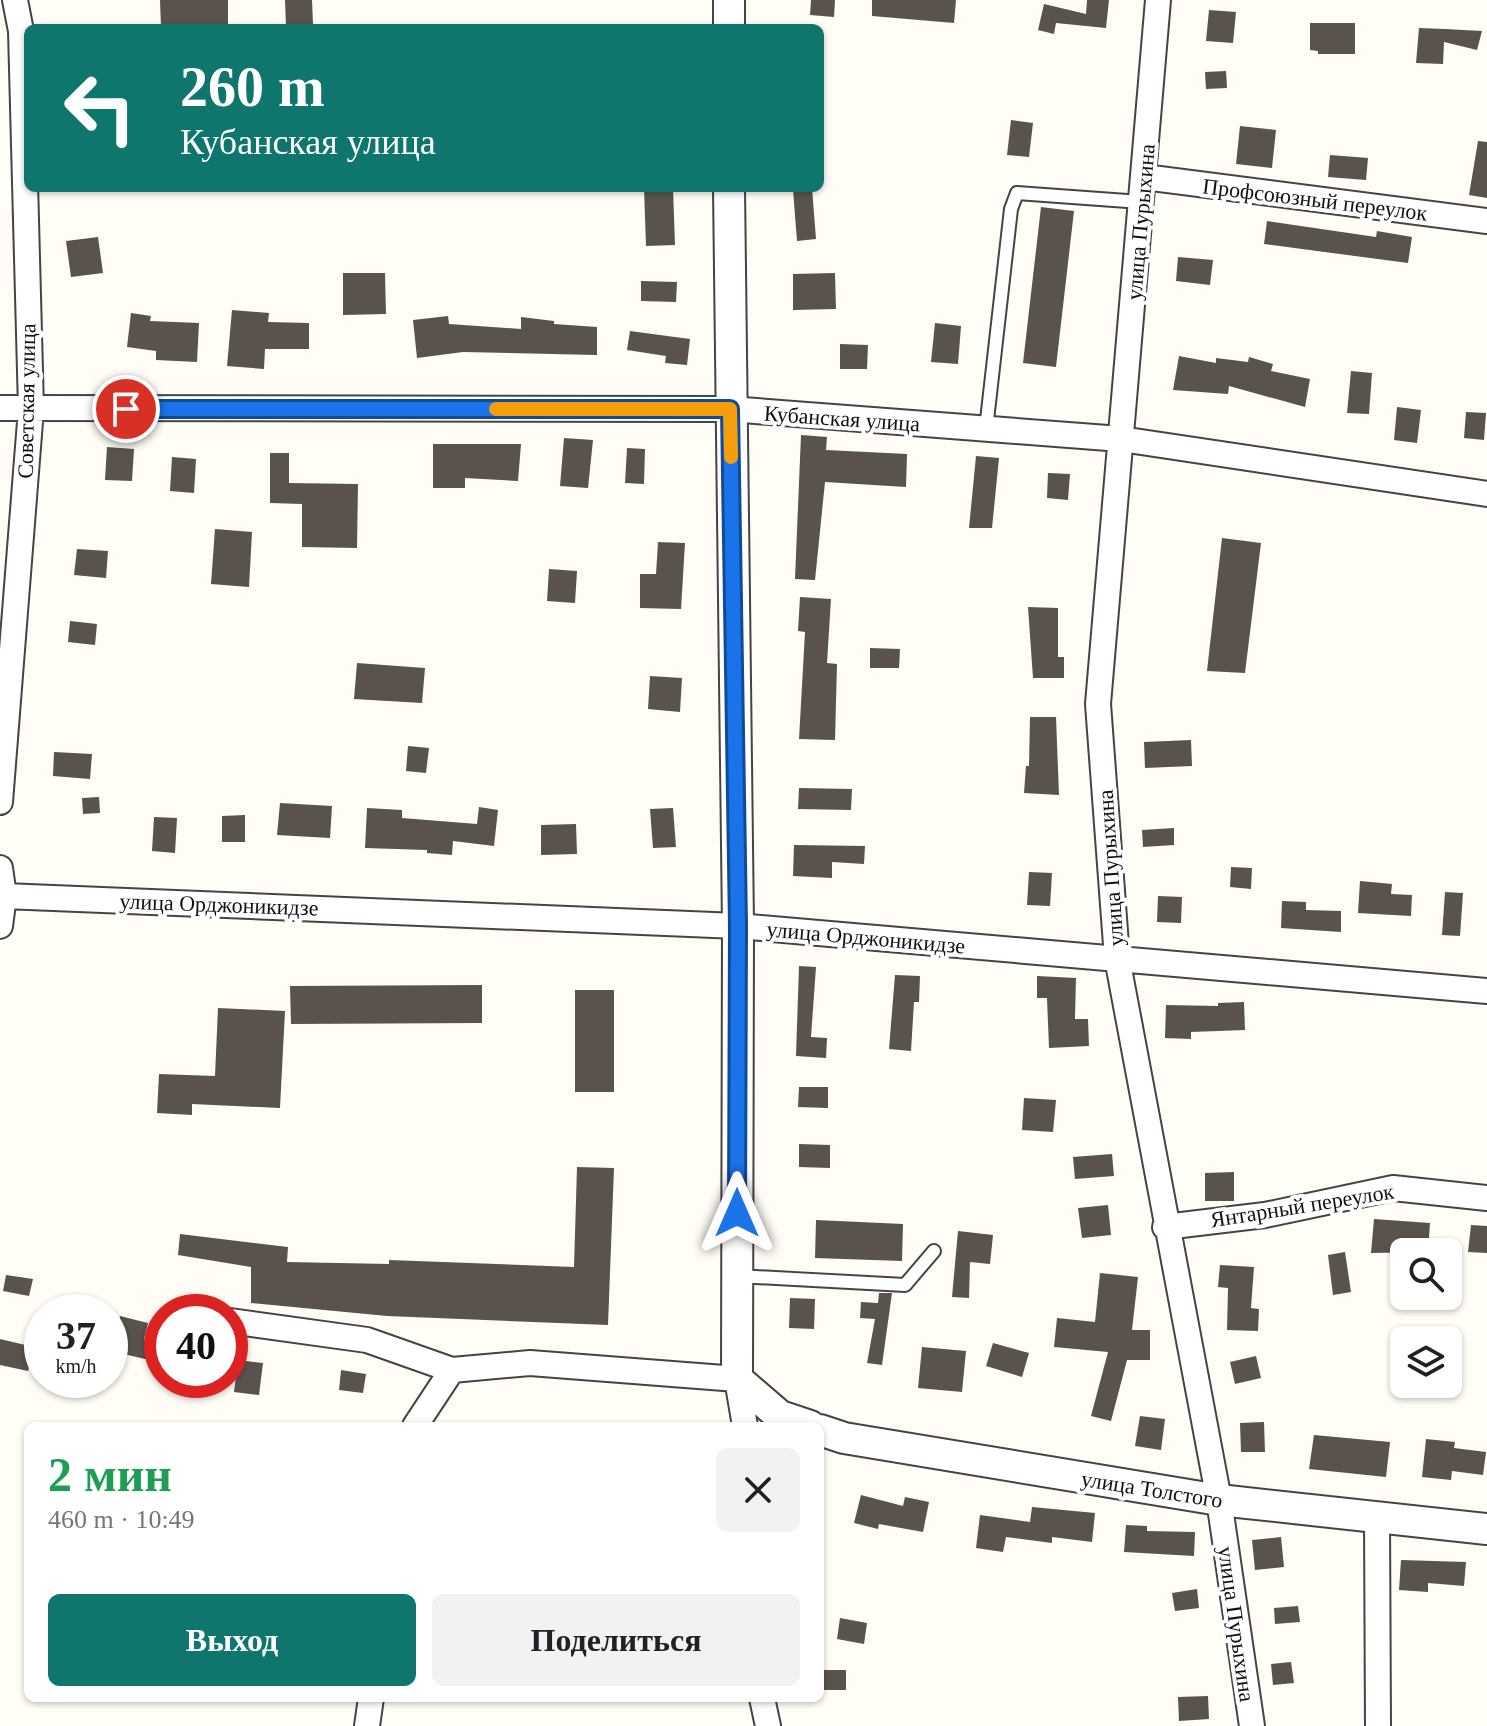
<!DOCTYPE html>
<html lang="ru">
<meta charset="utf-8">
<style>
body{margin:0;font-family:"Times New Roman",serif;background:#f2f2f2;color:#202124;height:100vh;display:flex;flex-direction:column;font-size:30px;white-space:nowrap}
*{box-sizing:border-box;margin:0}
p{font-size:26px;color:#757577}
.icon{flex:none;width:44px;height:44px;fill:none;stroke:currentColor;stroke-width:2;stroke-linecap:round;stroke-linejoin:round}
.map{position:relative;flex:1;overflow:hidden}
.details{position:absolute;left:24px;top:1422px;width:800px;height:280px;display:flex;flex-direction:column;background:#fff;border-radius:12px;box-shadow:0 2px 6px #0004}
.details>*{flex:none}
.banner{position:absolute;left:24px;top:24px;width:800px;height:168px;border-radius:12px;box-shadow:0 2px 6px #0004;background:#0f766e;color:#fff;overflow:hidden}
.fabs{position:absolute;left:1390px;top:1238px;display:grid;gap:16px}
.fabs a{display:grid;place-items:center;width:72px;height:72px;border-radius:12px;background:#fff;box-shadow:0 2px 6px #0004;font-size:40px}
.speed{position:absolute;left:24px;top:1294px;display:flex;gap:16px;font-size:40px;font-weight:700;text-align:center}
.speed>*{display:grid;place-content:center;width:104px;height:104px;border-radius:50%;background:#fff;box-shadow:0 2px 6px #0004;line-height:1}
.speed small{font-size:20px;font-weight:400}
.speed .limit{border:12px solid #d22;background:#fff;color:#111}
.pin{position:absolute;display:grid;place-items:center;width:68px;height:68px;color:#fff;margin:-34px;border:4px solid #fff;border-radius:50%;box-shadow:0 2px 8px #0007}
.me{position:absolute;width:88px;margin:-44px;rotate:0deg;stroke-linejoin:round;filter:drop-shadow(0 0 6px #0008)}
.turn{display:flex;align-items:center;gap:28px;height:168px;padding:0 24px;font-size:36px}
.turn .icon{width:104px;height:104px;stroke-width:2.5}
.turn b{display:block;font-size:56px;line-height:68px}
.round{display:grid;place-items:center;flex:none;width:84px;height:84px;border-radius:12px;background:#f2f2f2}
.head{display:flex;align-items:center;justify-content:space-between;height:136px;padding:0 24px}
h1{font-size:48px;font-weight:700;line-height:60px;color:#1e9e55}
.cta{display:flex;gap:16px;margin-top:auto;padding:16px 24px}
.cta a{flex:1;height:92px;border-radius:12px;background:#0f766e;color:#fff;font-size:32px;font-weight:700;line-height:92px;text-align:center}
.cta a+a{background:#f2f2f2;color:#202124}
.map>svg:first-child{display:block}
.building{fill:#5a524d}
.lines{fill:none;stroke-linecap:round;stroke-linejoin:round}
.service-casing{stroke:#444;stroke-width:16}
.minor-casing{stroke:#444;stroke-width:28}
.tertiary-casing{stroke:#444;stroke-width:34}
.service{stroke:#fff;stroke-width:12}
.minor{stroke:#fff;stroke-width:24}
.tertiary{stroke:#fff;stroke-width:30}
.route-casing{stroke:#114b97;stroke-width:20}
.route{stroke:#1a73e8;stroke-width:14}
.slow{stroke:#f59e0b;stroke-width:14}
.labels{text-anchor:middle;stroke-width:8;stroke-linejoin:round;paint-order:stroke}
.street-label{font-size:22px;fill:#111;stroke:#fff}
</style>
<div class="map">
<svg width="1487" height="1726" viewBox="0 0 1487 1726">
<rect width="100%" height="100%" fill="#fffdf5"/>
<!-- building -->
<path class="building" d="M160 0H228V28H161Z
M285 0H312L313 24 286 26Z
M811 0H835L834 17 810 15Z
M872 0H956L954 23 872 16Z
M1087 0H1109L1106 28 1056 23 1054 34 1038 30 1044 4 1086 14Z
M1209 10 1236 12 1233 43 1206 41Z
M1310 23H1355V54H1318V51L1310 50Z
M1419 28 1445 29 1482 31 1477 50 1444 42 1443 64 1416 63Z
M1226 71 1227 88 1206 89 1205 72Z
M1011 120 1033 123 1029 157 1007 155Z
M1240 126 1276 130 1272 168 1236 164Z
M1478 141 1487 142V198L1469 195Z
M1330 155 1368 158 1366 180 1328 177Z
M644 188H673L675 245 646 246Z
M812 188 816 239 797 241 793 190Z
M1041 207 1074 211 1056 367 1023 363Z
M1267 221 1376 237 1377 231 1412 237 1408 263 1264 244Z
M98 237 103 273 71 277 66 241Z
M1178 257 1213 260 1210 285 1176 281Z
M343 273H385L386 314 343 315Z
M835 273 836 309 793 310V274Z
M641 281 677 282 676 302 641 301Z
M232 310 269 313 268 322 309 323V349H265L264 369 227 366Z
M131 313 151 316 150 321 199 323 197 362 156 360V351L127 347Z
M448 316 449 324 521 329V317L554 321V324L597 327V355L463 352 417 358 413 320Z
M935 323 961 326 958 364 931 362Z
M630 331 690 339 687 365 665 363 666 356 627 350Z
M840 344 868 345 867 369H840Z
M1179 356 1216 363V358L1248 362 1249 357 1273 364 1271 371 1310 379 1305 407 1229 386 1228 394 1173 390Z
M1351 371 1372 373 1369 414 1347 413Z
M1397 407 1421 410 1417 443 1394 440Z
M1466 412 1486 413 1484 440 1464 438Z
M801 435 827 437 826 450 907 454 906 487 825 482 815 580 795 579Z
M564 438 593 440 588 488 560 486Z
M433 444H521L518 481 465 478V488H433Z
M107 447 134 449 132 481 105 480Z
M627 448 645 449 644 484 625 483Z
M270 453H289V483L358 484 357 548 302 547V504L270 503Z
M976 456 999 458 992 528H969Z
M172 457 196 459 194 493 170 491Z
M1048 473 1070 474 1068 500 1047 498Z
M215 529 252 532 249 587 211 584Z
M1222 538 1261 543 1245 673 1207 671Z
M658 542 685 543 681 609 640 608V574H656Z
M77 549 108 551 106 578 74 575Z
M549 569 577 571 575 603 547 601Z
M800 597 831 599 827 663 837 664 835 740 799 739 805 632 798 631Z
M1028 607 1058 608V657H1064V678H1033Z
M70 621 97 624 95 645 68 642Z
M870 648 900 649 899 668H870Z
M357 663 425 668 422 703 354 699Z
M650 676 682 678 680 712 648 709Z
M1030 717H1056L1059 795 1024 793 1026 766H1029Z
M1191 740 1192 766 1145 768 1144 742Z
M408 746 429 748 426 773 406 771Z
M54 752 92 754 90 779 53 776Z
M799 788 852 789 851 810 798 809Z
M99 797 100 813 83 814 82 798Z
M280 803 332 806 330 838 277 835Z
M479 807 498 810 494 846 453 841 452 855 427 853V850L365 848 367 808 402 810V818L477 824Z
M673 808 676 847 653 848 650 809Z
M245 815V842H222V816Z
M154 817 177 818 175 853 152 851Z
M576 824 577 854 541 855V825Z
M1174 828V845L1143 847 1142 830Z
M794 845 865 846 864 864 832 862V878L793 876Z
M1231 867 1252 868 1251 889 1230 887Z
M1029 872 1052 873 1050 906 1027 905Z
M1360 881 1392 884 1391 894 1412 895 1411 916 1358 913Z
M1445 892 1463 893 1460 936 1442 935Z
M1158 896 1182 897 1181 923 1157 922Z
M1282 901 1306 902V910L1341 911V932L1281 928Z
M799 966 816 967 811 1037 827 1038 826 1058 796 1056Z
M895 975 920 976 919 1002H914L911 1051 889 1049Z
M1037 976 1076 978 1075 1019H1088L1089 1046 1049 1048 1047 998H1037Z
M482 985V1023L291 1024 290 986Z
M575 990H614V1092H575Z
M1244 1002 1245 1030 1191 1032V1039L1165 1038 1166 1005 1218 1006V1003Z
M218 1008 285 1011 280 1108 192 1104V1115L157 1113 159 1074 215 1076Z
M799 1087H828V1108L798 1107Z
M1024 1098 1056 1100 1053 1132 1022 1130Z
M799 1144 830 1145V1168L799 1167Z
M1112 1154 1114 1176 1075 1179 1073 1157Z
M577 1167 614 1168 608 1325 387 1316 251 1303V1267L178 1255 180 1234 288 1247 287 1262 389 1264V1260L574 1267Z
M1234 1172V1201H1205V1173Z
M1108 1205 1111 1235 1082 1238 1078 1208Z
M1374 1219 1430 1223 1428 1252 1371 1253Z
M816 1220 903 1224 902 1261 815 1258Z
M1471 1225 1487 1226V1253L1468 1252Z
M958 1231 993 1235 990 1264 970 1262 969 1298 952 1297Z
M1345 1252 1351 1292 1333 1295 1328 1255Z
M1220 1265 1254 1267 1251 1308 1259 1309 1258 1331 1227 1330 1228 1288 1218 1287Z
M1100 1273 1138 1277 1132 1330H1150V1360H1127L1111 1421 1091 1416 1108 1352 1054 1347 1057 1318 1095 1322Z
M6 1275 33 1279 29 1296 3 1291Z
M879 1293H892L882 1365 867 1363 875 1319 860 1318 861 1302 878 1303Z
M790 1298 815 1299 814 1329 789 1328Z
M120 1316 148 1323 144 1339 162 1343V1363L111 1351Z
M0 1339 34 1347 28 1371 0 1365Z
M993 1343 1029 1353 1022 1377 986 1366Z
M922 1347 966 1351 962 1392 918 1388Z
M1256 1356 1261 1378 1235 1384 1230 1362Z
M238 1360 263 1363 259 1395 234 1392Z
M341 1370 366 1374 363 1393 339 1390Z
M1140 1416 1165 1419 1161 1450 1135 1446Z
M1264 1422 1265 1452H1241L1240 1423Z
M1314 1435 1390 1442 1386 1477 1309 1469Z
M1426 1439 1455 1442 1454 1448 1486 1452 1483 1475 1452 1471 1451 1480 1422 1477Z
M861 1495 903 1506 905 1497 929 1502 923 1532 879 1524 878 1529 854 1523Z
M1032 1507 1095 1513 1092 1542 1052 1537V1543L1006 1537 1003 1552 976 1548 980 1515 1030 1522Z
M1126 1525 1147 1526V1531L1195 1532 1194 1556 1124 1552Z
M1281 1537 1284 1567 1255 1570 1252 1540Z
M1401 1560 1466 1562 1464 1586 1428 1583V1592L1399 1590Z
M1197 1589 1199 1608 1175 1611 1172 1593Z
M1298 1606 1300 1622 1275 1624 1274 1608Z
M840 1618 867 1623 864 1644 837 1639Z
M1291 1662 1294 1683 1273 1685 1271 1664Z
M820 1670H846V1690H820Z
M1208 1696 1209 1719 1179 1721 1178 1697Z"/>
<g class="lines">
<!-- service casing -->
<g class="service-casing">
<path id="service" d="M986 429 1011 209 1017 193 1141 202
M737 1276 905 1285 934 1251"/>
</g>
<!-- minor casing -->
<g class="minor-casing">
<path id="minor" d="M1158 0 1098 704 1117 958 1219 1500 1252 1726
M1144 177 1487 221
M0 408 730 409 1121 439 1487 494
M0 802 31 409 21 31 15 0
M0 868 4 896 0 926
M4 896 738 926 1487 991
M1165 1227 1265 1215 1393 1188 1487 1198
M230 1321 367 1340 452 1370
M415 1426 452 1370 530 1363 737 1379 745 1426
M1377 1517 1378 1726
M762 1698 768 1726
M367 1726 371 1698"/>
</g>
<!-- tertiary casing -->
<g class="tertiary-casing">
<path id="tertiary" d="M729 0V28
M729 188 738 926 737 1379 780 1416 810 1426
M820 1430 844 1438 1219 1500 1487 1529"/>
</g>
<!-- service -->
<use href="#service" class="service"/>
<!-- minor -->
<use href="#minor" class="minor"/>
<!-- tertiary -->
<use href="#tertiary" class="tertiary"/>
</g>
<g class="lines">
<!-- route casing -->
<g class="route-casing">
<path id="route" d="M126 409H730L738 926 737 1213"/>
</g>
<!-- route -->
<use href="#route" class="route"/>
<!-- slow -->
<path class="slow" d="M496 409H730L731 457"/>
</g>
<g class="labels">
<!-- street labels -->
<g class="street-label">
<text transform="translate(1315 199) rotate(7)" y="8">Профсоюзный переулок</text>
<text transform="translate(1140 222) rotate(-85)" y="8">улица Пурыхина</text>
<text transform="translate(26 401) rotate(-89)" y="8">Советская улица</text>
<text transform="translate(842 418) rotate(4)" y="8">Кубанская улица</text>
<text transform="translate(1110 868) rotate(-94)" y="8">улица Пурыхина</text>
<text transform="translate(219 904) rotate(2)" y="8">улица Орджоникидзе</text>
<text transform="translate(866 937) rotate(5)" y="8">улица Орджоникидзе</text>
<text transform="translate(1302 1205) rotate(-9)" y="8">Янтарный переулок</text>
<text transform="translate(1152 1489) rotate(9)" y="8">улица Толстого</text>
<text transform="translate(1237 1624) rotate(82)" y="8">улица Пурыхина</text>
</g>
</g>
</svg>
<div class="fabs">
<a><svg class="icon" aria-label="search" viewBox="0 0 24 24"><circle cx="10" cy="10" r="6"/><path d="M15 15l6 6"/></svg></a>
<a><svg class="icon" aria-label="layers" viewBox="0 0 24 24"><path d="M12 4l9 5-9 5-9-5zM3 14l9 5 9-5"/></svg></a>
</div>
<div class="speed"><div>37<small>km/h</small></div><div class="limit">40</div></div>
<div class="pin" style="left:126px;top:409px;background:#d93025"><svg class="icon" aria-label="arrive" viewBox="0 0 24 24"><path d="M6 21V4h12l-3 4 3 4H6"/></svg></div>
<svg class="me" style="left:737px;top:1213px" viewBox="-20 -20 40 40"><path d="M0-17L14 15 0 8-14 15z" fill="#1a73e8" stroke="#fff" stroke-width="4"/></svg>
<div class="banner">
<div class="turn"><svg class="icon" aria-label="left" viewBox="0 0 24 24"><path d="M17 20v-9H6M10 6l-5 5 5 5"/></svg><div><b>260 m</b>Кубанская улица</div></div>
</div>
<section class="details">
<div class="head"><div><h1>2 мин</h1><p>460 m · 10:49</p></div><a class="round"><svg class="icon" aria-label="close" viewBox="0 0 24 24"><path d="M6 6l12 12M18 6L6 18"/></svg></a></div>
<div class="cta"><a>Выход</a><a>Поделиться</a></div>
</section>
</div>
